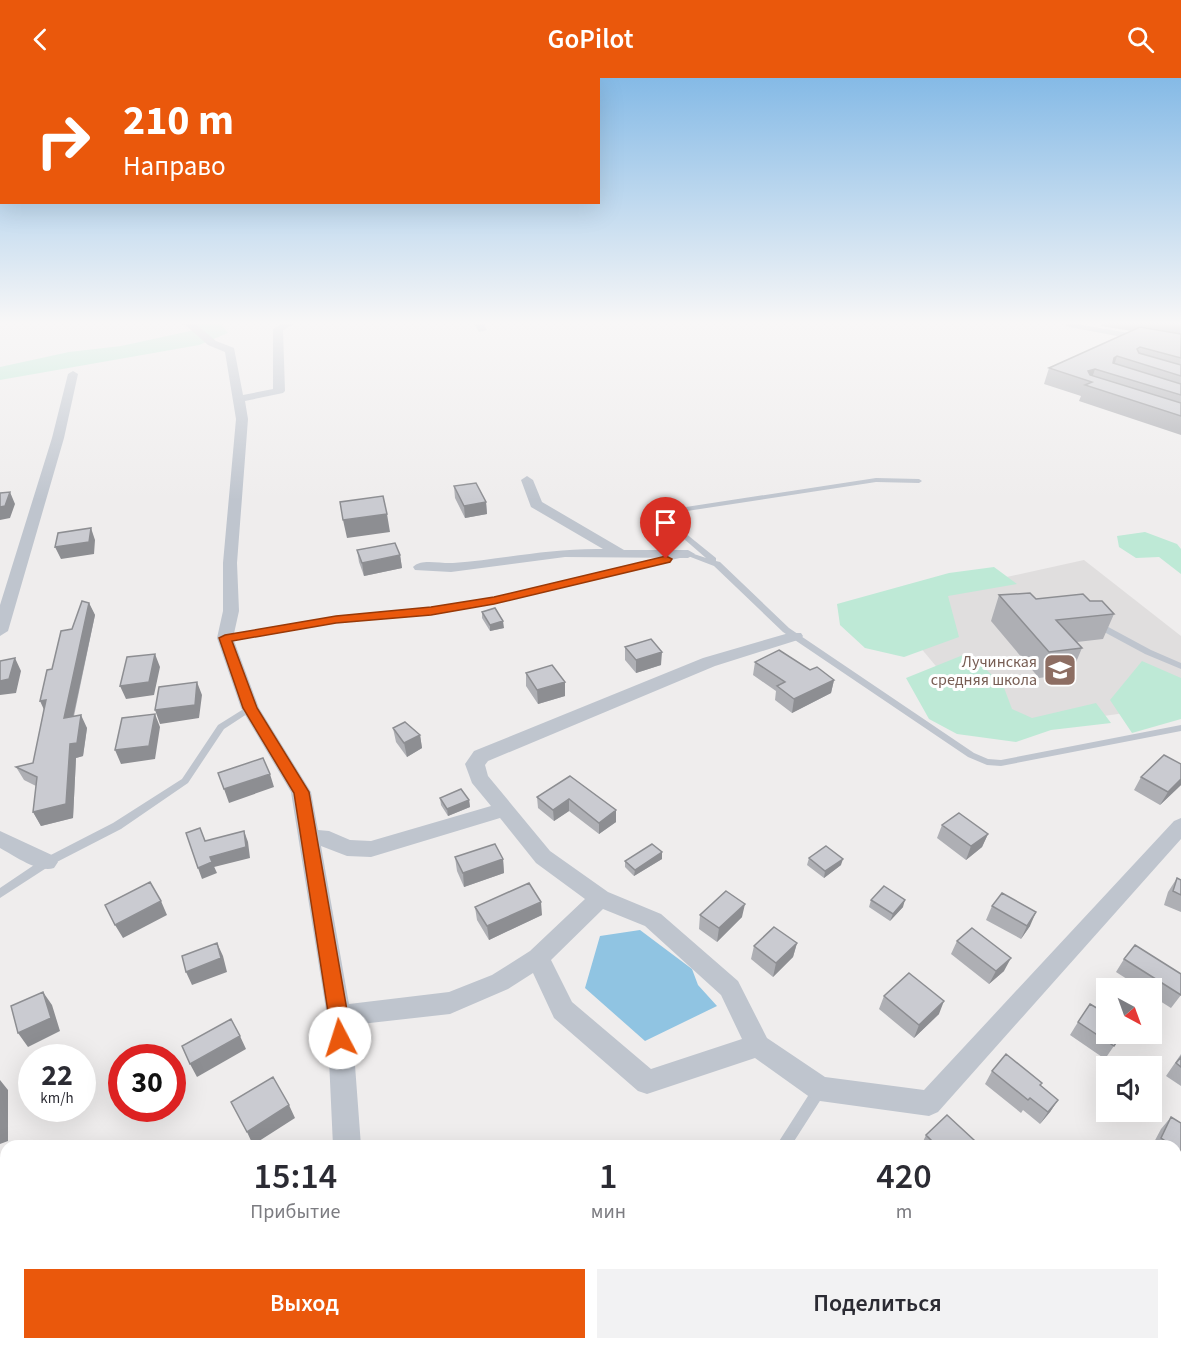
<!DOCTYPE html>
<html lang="ru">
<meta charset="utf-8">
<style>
body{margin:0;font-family:"Source Sans 3",sans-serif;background:#f2f2f3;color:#2b2b33;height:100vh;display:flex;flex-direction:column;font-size:22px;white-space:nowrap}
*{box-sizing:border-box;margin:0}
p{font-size:20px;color:#7c7c81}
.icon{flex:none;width:33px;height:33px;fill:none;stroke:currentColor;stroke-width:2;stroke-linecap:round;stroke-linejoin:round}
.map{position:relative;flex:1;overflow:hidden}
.panel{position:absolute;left:0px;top:1062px;width:1182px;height:210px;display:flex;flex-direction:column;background:#fff;border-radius:18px 18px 0 0;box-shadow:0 6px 24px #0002}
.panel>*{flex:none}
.banner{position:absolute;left:0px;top:0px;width:600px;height:126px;box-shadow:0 6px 24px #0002;background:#ea580c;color:#fff;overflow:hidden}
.needle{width:39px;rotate:139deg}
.buttons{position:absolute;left:1096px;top:900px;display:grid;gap:12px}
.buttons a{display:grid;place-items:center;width:66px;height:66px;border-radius:0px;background:#fff;box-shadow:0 6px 24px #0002;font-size:30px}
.speed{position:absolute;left:18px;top:966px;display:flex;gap:12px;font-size:30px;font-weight:700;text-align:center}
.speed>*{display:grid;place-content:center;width:78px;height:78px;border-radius:50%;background:#fff;box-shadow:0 6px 24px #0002;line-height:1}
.speed small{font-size:15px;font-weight:400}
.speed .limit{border:9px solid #d22;background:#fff;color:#111}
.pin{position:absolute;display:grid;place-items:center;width:51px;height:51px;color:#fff;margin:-62px -26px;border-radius:50% 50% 50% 0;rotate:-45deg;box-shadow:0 0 6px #0007}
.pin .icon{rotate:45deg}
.me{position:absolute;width:66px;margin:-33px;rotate:355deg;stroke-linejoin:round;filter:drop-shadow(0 0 4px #0008)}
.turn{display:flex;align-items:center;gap:21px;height:126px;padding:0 24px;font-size:27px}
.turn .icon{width:78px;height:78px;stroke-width:2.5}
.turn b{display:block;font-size:42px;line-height:51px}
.eta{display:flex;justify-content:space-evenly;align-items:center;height:102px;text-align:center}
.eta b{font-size:36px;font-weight:600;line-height:42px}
.cta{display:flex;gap:12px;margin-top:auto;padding:12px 24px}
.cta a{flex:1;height:69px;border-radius:0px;background:#ea580c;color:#fff;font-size:24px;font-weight:600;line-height:69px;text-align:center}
.cta a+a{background:#f2f2f3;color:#2b2b33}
header{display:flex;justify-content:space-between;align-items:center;height:78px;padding:0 24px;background:#ea580c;color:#fff;font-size:27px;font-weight:600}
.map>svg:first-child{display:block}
.education{fill:#e0dede}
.green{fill:#bee9d6}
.water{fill:#90c4e2}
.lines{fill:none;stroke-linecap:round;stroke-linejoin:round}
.lane{fill:#bfc5ce;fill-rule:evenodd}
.street{fill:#bfc5ce;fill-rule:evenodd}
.wall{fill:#aeafb4}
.shaded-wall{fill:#8d8e92}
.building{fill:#cacbd1;stroke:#8d8e92;stroke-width:1.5}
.route{fill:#ea580c;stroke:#983908;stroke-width:1.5}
.labels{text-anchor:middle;stroke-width:6;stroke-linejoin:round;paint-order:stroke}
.education-label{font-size:16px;fill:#785e54;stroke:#fff;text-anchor:end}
</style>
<header><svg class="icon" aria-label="back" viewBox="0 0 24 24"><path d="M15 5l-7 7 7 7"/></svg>GoPilot<svg class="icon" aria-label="search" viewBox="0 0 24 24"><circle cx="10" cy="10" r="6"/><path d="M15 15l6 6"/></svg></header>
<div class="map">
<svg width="1181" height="1272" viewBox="0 0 1181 1272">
<rect width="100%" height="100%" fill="#efeded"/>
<!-- education -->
<path class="education" d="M1084 482 1181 558V627L991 654 884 526Z"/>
<!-- green -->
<path class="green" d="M191 244H220L228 255 199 267 0 302V289L69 274 121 268 195 252Z
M1145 454 1177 466 1181 471V496L1159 479 1136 480 1119 469 1117 458Z
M994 489 1017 506 948 518 959 559 904 579 865 570 840 547 837 526 949 495Z
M968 575 1003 607 1012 631 1032 640 1096 625 1111 645 1051 652 1016 664 957 656 929 641 906 600Z
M1142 583 1181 600V641L1132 655 1110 622Z"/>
<!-- water -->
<path class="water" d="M640 852 692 891 698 907 717 928 645 963 585 910 600 858Z"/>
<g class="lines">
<!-- lane -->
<path class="lane" d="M876 400 919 401 922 403 919 405 876 404 687 433 674 437V446L716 480V483L720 484 789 550 974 675 988 681 1001 682 1181 647V653L1001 688 987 687 968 679 783 554 714 488 688 478 494 524 431 535 336 543 225 562 221 560 225 558 336 539 431 531 494 520 688 474 706 480 669 448 668 435 686 429Z
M1093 544H1099L1151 572 1181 585V591L1145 576 1093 548 1092 546Z
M250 627 254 630 253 632 224 651 188 705 121 751 51 787 0 820V810L43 781 113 745 182 701 218 647Z
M820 1005 825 1007 827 1011 825 1015 791 1068H776L815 1007Z
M596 1266H616L613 1272H593Z"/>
<!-- street -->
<path class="street" d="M182 244H193L216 263 234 270 243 317 273 311V251L285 244H298L283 252 285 313 283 315 245 323 248 341 237 485 239 533 233 560 259 630 311 714 318 752 329 753 350 762 371 763 491 728 472 705 465 686 474 673 703 580 789 555H801L803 558 801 561 715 588 488 683 485 687 488 698 550 773 608 814 661 836 738 903 767 960 825 999 924 1012 1174 743 1181 740V761L938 1034 929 1038 820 1023 811 1020 755 980 647 1016 638 1013 554 940 533 895 508 911 450 936 352 947 361 1068H333L327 938 291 714 241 630 217 560 223 533V485L236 341 225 274 208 267ZM500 740 536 785 585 821 530 873 492 897 449 914 349 926 321 768 347 778 371 779ZM603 831 645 848 721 917 742 961 651 991 572 924 551 882Z
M473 244H483L487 252 479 254Z
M1065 244 1181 264V270L1069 249 1066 248Z
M73 293 78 296 64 360 8 553 0 558V527L52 360 68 296Z
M527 398 533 402 542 424 624 472H688L695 476 688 480 565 479 451 494 415 492 413 489C421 480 441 486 453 485 505 481 550 470 603 471L531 429 521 402Z
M0 753 54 778 58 784 54 790C38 795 15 778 0 770Z
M364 1266H396L397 1272H365Z"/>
</g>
<!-- wall -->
<path class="wall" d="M1102 244H1181V357L1079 323 1081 318 1044 306 1049 290 1131 253 1101 248Z
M454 408 486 424 487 436 465 440 455 420Z
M357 472 400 477 402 490 364 498 359 484Z
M999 517 1036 521 1090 523 1114 536 1103 561 1077 564 1082 570 1071 596 1039 600 991 543Z
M89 525 95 537 74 638 87 650 83 678 76 680 73 740 41 748 33 734 36 708 24 702 16 689 33 685 52 591 72 551Z
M482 534 504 550 490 553 482 540Z
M625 569 661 587 636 595 625 582Z
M755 584 810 592 834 602 831 615 792 635 775 622 776 613 753 597Z
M526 595 565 618 538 626 526 608Z
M393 650 420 657 422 670 407 679 396 664Z
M570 698 616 732V744L599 756 569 733 554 743 538 730 537 719Z
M1141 699 1181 707 1160 727 1134 712Z
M440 720 469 722 470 729 448 738 441 727Z
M942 747 988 756 982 769 966 782 937 760Z
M662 774V781L634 798 625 789V783Z
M455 779 503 781 504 795 464 809 457 793Z
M809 780 841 787 824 800 807 787Z
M1177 800 1181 802V834L1164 827 1168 814Z
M871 822 903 829 890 843 869 829Z
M992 828 1030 848 1021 861 986 842Z
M475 829 542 837 489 862 477 842Z
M700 837 742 839 717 864 699 851Z
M957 863 1004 893 989 906 951 876Z
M797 865 793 879 773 899 751 881 754 868Z
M1124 881 1181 917 1171 930 1152 918V910H1141L1116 894Z
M884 918 939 936 914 960 879 931Z
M1078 944 1122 956 1105 981 1070 957Z
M1181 976V1008L1166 998Z
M992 993 1041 1008 1058 1022 1050 1034 1040 1046 1023 1032 1021 1035 985 1006Z
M1171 1039 1181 1045V1093L1176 1089V1068H1152L1161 1051Z
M926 1057 970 1068H921Z"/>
<!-- shaded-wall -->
<path class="shaded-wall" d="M1117 278 1112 294 1114 280Z
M1095 291 1091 303 1088 293Z
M10 414 15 426 10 440 0 442V429Z
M486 424 487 436 465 440 464 428Z
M387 436 390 454 347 460 343 442Z
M91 450 95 462 94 476 61 481 55 469Z
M400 477 402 490 364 498 362 485Z
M89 525 95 537 70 653 64 640Z
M503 543 504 550 490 553V547Z
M662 574 661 587 636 595V582Z
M155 576 160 589 154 617 126 621 120 608Z
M15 580 21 593 16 615 0 617V603Z
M834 602 831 615 792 635 794 621Z
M197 604 202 617 199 640 160 646 155 632Z
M565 604V618L538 626 537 612Z
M46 622V636L40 623Z
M155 636 160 649 155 681 121 686 115 672Z
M81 637 87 650 83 678 76 680 73 740 41 748 33 734 70 666Z
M420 657 422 670 407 679 404 665Z
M270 696 274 709 229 725 224 711Z
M1181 701V707L1160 727 1168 714Z
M569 721V733L554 743 553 732Z
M469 722 470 729 448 738 447 731Z
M616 732V744L599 756V745Z
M244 753 248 764 250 780 214 789 210 779Z
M988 756 982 769 966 782 971 768Z
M662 774V781L634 798 635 792Z
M503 781 504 795 464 809 463 795Z
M843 781 841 787 824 800 825 793Z
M212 784 217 795 202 801 198 790Z
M905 822 903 829 890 843 893 836Z
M161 823 167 837 123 860 115 847Z
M541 824 542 837 489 862 487 848Z
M745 826 742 839 717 864 719 850Z
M1036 834 1030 848 1021 861 1027 848Z
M217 865 223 878 227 894 192 907 186 894Z
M797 865 793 879 773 899 776 885Z
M1011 880 1004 893 989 906 996 893Z
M43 914 52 927 60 953 28 969 18 955Z
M944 923 939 936 914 960 919 947Z
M240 958 246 971 197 999 190 986Z
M0 1002 8 1012V1063L0 1066Z
M1058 1022 1050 1034 1040 1046 1048 1034Z
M289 1027 295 1040 253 1067 247 1054Z
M189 1266H215L205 1272H194Z"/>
<!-- building -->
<path class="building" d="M1140 249 1181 256V280L1140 269 1137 271 1139 275 1181 287V298L1117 278 1114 280 1113 285 1181 306V317L1095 291 1088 293 1090 297 1181 325V338L1085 307 1092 304 1049 290Z
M476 405 486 424 464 428 454 408Z
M10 414 5 428 0 429V415Z
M383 418 387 436 343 442 340 424Z
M91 450 89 464 55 469 58 455Z
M395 465 400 477 362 485 357 472Z
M1030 515 1036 521 1083 516 1090 523H1102L1114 536 1056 542 1082 570 1049 574 999 517Z
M82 523 89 525 64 640 81 637 77 665 70 666 66 726 33 734 37 699 16 689 33 685 46 622 40 623 47 592 52 591 61 553 72 551Z
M495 530 503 543 490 547 482 534Z
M651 561 662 574 636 582 625 569Z
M779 572 810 592 817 589 834 602 794 621 777 608 785 604 755 584Z
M155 576 149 604 120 608 127 579Z
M15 580 9 601 0 603V583Z
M552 587 565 604 537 612 526 595Z
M197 604 195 627 155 632 159 609Z
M155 636 149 668 115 672 122 640Z
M405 644 420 657 404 665 393 650Z
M1164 677 1181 686V701L1168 714 1141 699Z
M263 680 270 696 224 711 218 695Z
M570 698 616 732 599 745 569 721 553 732 537 719Z
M461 711 469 722 447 731 440 720Z
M959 735 988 756 971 768 942 747Z
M200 750 205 763 244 753 246 769 210 779 212 784 198 790 186 755Z
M495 766 503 781 463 795 455 779Z
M652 766 662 774 635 792 625 783Z
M826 768 843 781 825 793 809 780Z
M1177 800 1181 802V817L1173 813Z
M150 804 161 823 115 847 105 827Z
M529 805 541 824 487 848 475 829Z
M884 808 905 822 893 836 871 822Z
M726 813 745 826 719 850 700 837Z
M1002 815 1036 834 1027 848 992 828Z
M774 849 797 865 776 885 754 868Z
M972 850 1011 880 996 893 957 863Z
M217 865 221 880 186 894 182 878Z
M1135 867 1181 896V917L1124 881Z
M909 895 944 923 919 947 884 918Z
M43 914 51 940 18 955 11 928Z
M1090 926 1105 935 1107 932V956H1122L1114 968 1078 944Z
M231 941 240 958 190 986 182 968Z
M1006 976 1042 1005 1040 1007 1058 1022 1048 1034 1030 1020 1028 1022 992 993Z
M1181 979V989L1176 985Z
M273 999 289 1027 247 1054 231 1024Z
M947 1037 974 1062 968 1068H937L926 1057Z
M1171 1039 1181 1045V1073L1176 1070V1068H1173L1161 1060Z"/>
<!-- sky -->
<linearGradient id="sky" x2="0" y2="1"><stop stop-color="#85bae6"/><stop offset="0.58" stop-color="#f8f7f7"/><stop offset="1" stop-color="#f8f7f7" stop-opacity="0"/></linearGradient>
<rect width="1181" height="422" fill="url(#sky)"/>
<!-- route -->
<path class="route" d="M666 478 672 481 670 484 494 526 431 537 336 545 232 563 257 630 309 714 348 938 350 960 347 966 340 968 333 966 294 715 243 630 219 560 225 557 336 538 431 529 494 519Z"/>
<!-- icons -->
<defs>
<g id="school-square" transform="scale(1.725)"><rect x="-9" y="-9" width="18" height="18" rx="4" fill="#8d6e63" stroke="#fff"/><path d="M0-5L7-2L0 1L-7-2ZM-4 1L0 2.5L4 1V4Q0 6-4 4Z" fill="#fff"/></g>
</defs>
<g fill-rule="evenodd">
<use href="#school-square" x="1060" y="592"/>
</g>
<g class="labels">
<!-- education labels -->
<g class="education-label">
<text x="1037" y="589">Лучинская<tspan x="1037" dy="18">средняя школа</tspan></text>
</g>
</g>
</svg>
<div class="buttons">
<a><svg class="needle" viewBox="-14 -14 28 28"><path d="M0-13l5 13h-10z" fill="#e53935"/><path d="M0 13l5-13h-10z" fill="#7c7c81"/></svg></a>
<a><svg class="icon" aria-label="sound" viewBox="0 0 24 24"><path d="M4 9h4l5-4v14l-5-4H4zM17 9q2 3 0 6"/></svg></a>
</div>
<div class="speed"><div>22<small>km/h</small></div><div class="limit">30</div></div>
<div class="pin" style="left:666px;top:481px;background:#d93025"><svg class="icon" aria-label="arrive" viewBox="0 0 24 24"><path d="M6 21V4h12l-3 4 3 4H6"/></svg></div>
<svg class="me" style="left:340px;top:960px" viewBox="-20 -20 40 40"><circle r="19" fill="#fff"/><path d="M0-13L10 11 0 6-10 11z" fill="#ea580c"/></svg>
<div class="banner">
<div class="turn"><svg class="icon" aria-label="right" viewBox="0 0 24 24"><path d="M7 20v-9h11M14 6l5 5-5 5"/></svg><div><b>210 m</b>Направо</div></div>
</div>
<section class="panel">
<div class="eta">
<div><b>15:14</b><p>Прибытие</p></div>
<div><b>1</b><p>мин</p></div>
<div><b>420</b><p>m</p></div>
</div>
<div class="cta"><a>Выход</a><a>Поделиться</a></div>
</section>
</div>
